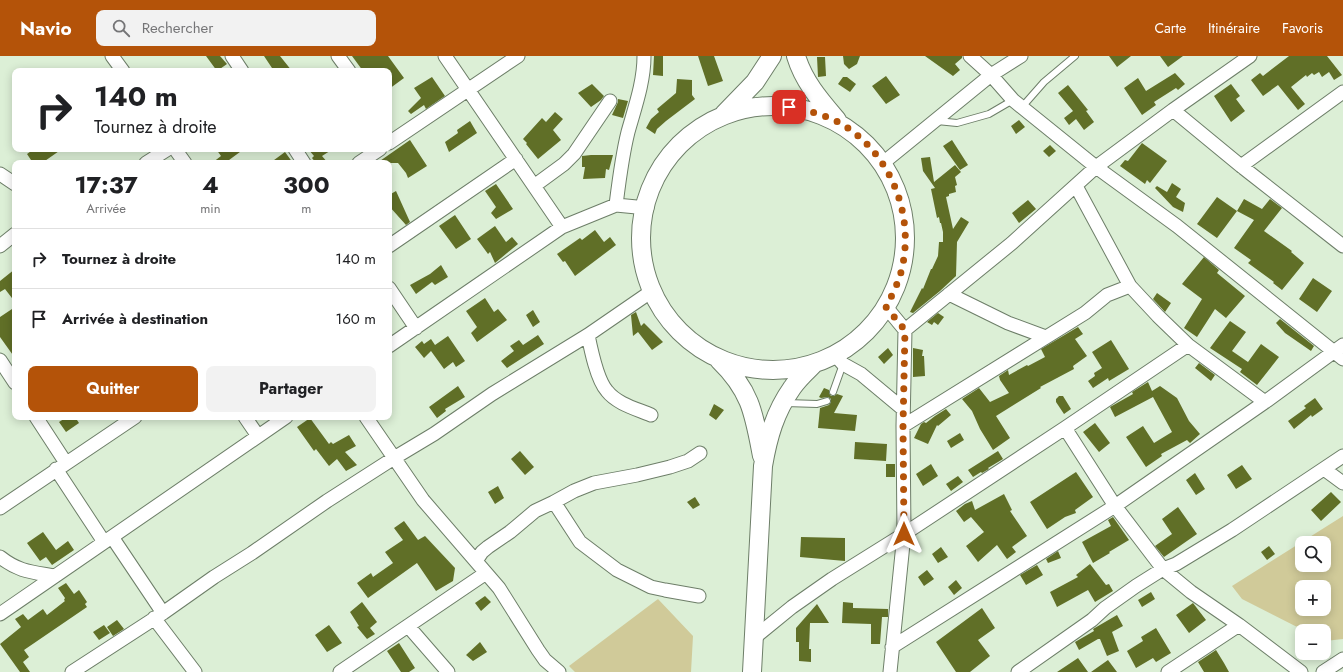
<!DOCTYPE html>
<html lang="fr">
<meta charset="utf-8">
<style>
body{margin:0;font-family:Jost,sans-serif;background:#f2f2f2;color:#202124;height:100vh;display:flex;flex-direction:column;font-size:15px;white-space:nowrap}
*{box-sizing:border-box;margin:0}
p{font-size:13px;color:#757577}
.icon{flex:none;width:22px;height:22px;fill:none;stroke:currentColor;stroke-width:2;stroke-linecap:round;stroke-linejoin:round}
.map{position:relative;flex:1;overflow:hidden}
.side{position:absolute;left:12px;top:104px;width:380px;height:260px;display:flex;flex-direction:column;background:#fff;border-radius:8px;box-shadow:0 2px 10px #0003}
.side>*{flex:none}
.guide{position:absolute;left:12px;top:12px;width:380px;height:84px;border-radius:8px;box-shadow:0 2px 10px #0003;background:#fff;color:#202124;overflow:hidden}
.fabs{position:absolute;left:1295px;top:480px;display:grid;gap:8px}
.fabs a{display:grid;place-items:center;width:36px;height:36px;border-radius:8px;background:#fff;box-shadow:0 2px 10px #0003;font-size:20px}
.pin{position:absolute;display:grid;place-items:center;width:34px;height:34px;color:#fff;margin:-17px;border-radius:8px;box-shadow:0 2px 6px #0006}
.me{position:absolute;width:44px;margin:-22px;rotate:0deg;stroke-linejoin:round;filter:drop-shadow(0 0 3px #0008)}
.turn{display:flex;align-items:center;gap:14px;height:84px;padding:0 16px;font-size:18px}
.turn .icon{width:52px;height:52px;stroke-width:2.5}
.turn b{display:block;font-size:28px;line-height:34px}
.eta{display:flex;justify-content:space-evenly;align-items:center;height:68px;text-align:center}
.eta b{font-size:24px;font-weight:700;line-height:28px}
.primary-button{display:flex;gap:8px;margin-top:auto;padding:8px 16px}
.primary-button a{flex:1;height:46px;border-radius:8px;background:#b45309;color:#fff;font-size:16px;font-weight:700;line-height:46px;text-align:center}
.primary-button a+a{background:#f2f2f2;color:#202124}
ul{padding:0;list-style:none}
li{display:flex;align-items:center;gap:12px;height:60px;padding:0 16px;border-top:1px solid #e0e0e0}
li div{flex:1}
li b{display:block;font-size:15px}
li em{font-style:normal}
header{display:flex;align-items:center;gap:24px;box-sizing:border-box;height:56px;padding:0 20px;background:#b45309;color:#fff}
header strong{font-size:19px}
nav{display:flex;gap:22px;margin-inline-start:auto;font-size:14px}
.search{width:280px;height:36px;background:#f2f2f2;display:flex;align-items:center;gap:10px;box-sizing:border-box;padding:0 14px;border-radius:8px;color:#757577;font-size:15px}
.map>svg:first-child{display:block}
.green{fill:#d0ca99;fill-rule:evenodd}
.building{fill:#606f27}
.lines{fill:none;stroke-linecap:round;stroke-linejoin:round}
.lane-casing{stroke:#6d7e68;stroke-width:8}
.street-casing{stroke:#6d7e68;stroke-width:15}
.secondary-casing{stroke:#6d7e68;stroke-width:20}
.lane{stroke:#fff;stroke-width:6}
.street{stroke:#fff;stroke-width:13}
.secondary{stroke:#fff;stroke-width:18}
.route{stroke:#b45309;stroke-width:7;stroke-dasharray:0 12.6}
</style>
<header>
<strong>Navio</strong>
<div class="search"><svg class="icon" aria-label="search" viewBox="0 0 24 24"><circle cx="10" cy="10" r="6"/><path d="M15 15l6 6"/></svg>Rechercher</div>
<nav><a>Carte</a><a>Itinéraire</a><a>Favoris</a></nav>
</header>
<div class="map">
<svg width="1343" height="616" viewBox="0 0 1343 616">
<rect width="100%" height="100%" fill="#dcefd6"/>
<!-- green -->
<path class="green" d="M1343 460V583L1325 585 1324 584V575H1305L1242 543 1232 530ZM1302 487H1324V509H1302ZM1302 531H1324V553H1302Z
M658 543 693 580 691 616H575L569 610Z"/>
<!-- building -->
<path class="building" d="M206 0H220L227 8 217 15Z
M264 0H280L292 15H274Z
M352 0H388L404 22 389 33V15H363Z
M654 0H663V20L653 19Z
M698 0H714L723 25 708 30Z
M843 0H860L857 8 849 13 844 8Z
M925 0H962V2L955 8 960 14 953 20Z
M1109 0H1131L1117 11Z
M1160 0H1183L1168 11Z
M1289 0H1327L1342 19 1334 24 1329 16 1322 21 1319 16 1314 19 1312 17 1307 21 1306 19 1291 31 1305 48 1298 54 1278 29 1263 40 1251 24 1260 17 1263 20Z
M817 1H825L826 20 818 21Z
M1175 17 1185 28 1178 34 1176 32 1154 46 1156 49 1142 59 1124 32 1138 22 1146 35Z
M886 20 900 39 886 48 872 30Z
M432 21 445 40 426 53 424 49 411 58 408 55 421 42 414 32Z
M843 21H847L856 28 850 36 838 28Z
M677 23 692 24V39L695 43 666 65 657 73 655 78 646 72 651 63 659 56 657 53 676 37Z
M592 28 604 40 601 44 591 51 578 37Z
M1231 28 1240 40 1236 43 1245 55 1231 66 1214 40Z
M1068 29 1088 54 1086 55 1094 66 1084 74 1076 63 1069 69 1064 62 1073 55 1058 37Z
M618 43 628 45 623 62 612 59 618 46Z
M555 56 563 63 553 74 561 84 538 103 526 88 527 87 523 83 542 62 546 66Z
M1019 64 1025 71 1016 78 1011 70Z
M470 65 477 77 449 96 445 86 458 77 457 74Z
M410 84 427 110 408 122 406 117 398 107H377Z
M952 84 968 109 960 114 943 90Z
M1142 87 1167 105 1150 127 1147 124 1145 128 1120 110 1125 104 1128 105Z
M1050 89 1056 95 1049 101 1043 95Z
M34 93H62L42 107H33L27 98Z
M216 93H244L225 107H212L221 100Z
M308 93H333L322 100 328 107H316L312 102 314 100Z
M285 96 293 107H270Z
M591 99H613L609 114 606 113 605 122 583 123 585 111H582V100Z
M930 101 934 126 955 109 961 116 955 121 957 129 955 130 956 136 949 138V140L946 141 953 173 961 161 969 166 957 186 956 220 940 235 913 257 910 256 922 232 923 233 931 213H932L938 200 939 186H943V176L941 167H940L939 161 937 162 931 133 935 132 923 115 921 102Z
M1172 127 1181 133 1176 141 1185 147 1183 156 1173 151 1155 132 1157 130 1167 136Z
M496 128 513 153 496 163 491 157 496 151 485 135Z
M396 135 410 166 406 169 389 150V139Z
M1217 141 1237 155 1217 182 1197 168Z
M1244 143 1262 153 1270 143 1282 152 1264 175 1292 195 1291 196 1304 207 1282 234 1273 227 1274 226 1248 207 1251 204 1234 192 1254 164 1237 155Z
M1028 144 1036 153 1019 167 1012 157Z
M455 159 471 183 456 193 439 170Z
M495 170 506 186 512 181 518 188 495 207 490 196 488 198 477 183Z
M595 174 604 186 610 181 616 189 575 220 565 205 563 206 557 198 580 182 582 184Z
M1204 201 1219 214 1217 217 1245 240 1226 262 1215 253 1197 281 1184 272 1202 243 1182 228Z
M441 209 448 221 435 229 432 226 416 238 410 229 430 218Z
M15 213V246L5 233 0 236V225Z
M1313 222 1332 235 1317 256 1299 243Z
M1157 237 1171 247 1165 256 1153 243Z
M485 242 494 256 498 253 507 264 477 286 471 277 477 271 466 255Z
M15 251V302L0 281V261Z
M533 254 540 266 533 271 526 259Z
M636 256 641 270 644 267 663 286 652 294 638 276 633 280 631 259Z
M938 257 944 261 938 269 934 266 932 269 927 266Z
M1280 263 1314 290 1311 295 1285 277 1276 267Z
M1230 265 1246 276 1232 295 1248 306 1261 288 1279 301 1257 329 1240 316 1242 313 1210 292Z
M1078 271 1083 278 1075 283 1087 300 1073 310 1074 313 1040 331 1041 332 996 360 1010 382 993 394 980 373 972 355 962 343 979 332 990 346 1009 337 1000 324 999 320 1008 314 1009 319 1027 309 1028 310 1045 301 1041 293Z
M538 279 544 288 507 312 501 305 514 295 510 290 519 284 523 289Z
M448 280 465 305 456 311 453 306 444 313 431 295 424 302 415 291 422 285 424 288 431 283 435 289Z
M1111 284 1129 313 1109 325 1108 322 1093 332 1088 325 1095 320 1094 317 1102 312 1092 296Z
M888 292 893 299 884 308 878 301Z
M913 292 923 294 922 300H924L925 320 913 321Z
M1199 307 1215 319 1211 325 1195 312Z
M1148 326 1152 335 1160 330 1177 342 1189 365 1200 378 1190 387 1187 384 1161 398 1162 400 1146 411 1126 381 1143 370 1154 387 1172 376 1153 341 1115 361 1110 351 1133 338 1132 336Z
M458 330 465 341 445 353 446 355 437 362 429 351Z
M824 332 829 334V337L831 340H834L837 338 843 340 834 357 857 359 855 375 818 372 820 352 829 349 831 346V343L828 341 821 342 819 341Z
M1059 340H1063L1071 353 1064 358 1056 346V343Z
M1315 342 1323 353 1312 361 1311 359 1294 373 1288 365 1306 352 1304 350Z
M714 348 724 354 716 364 709 359Z
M946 353 951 359 938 370 937 369 928 388 914 382 921 368 924 366 926 367 935 360Z
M67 361H75L79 367 66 376 59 366Z
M310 362 329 388 331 386 333 388 349 379 356 390 345 396 357 409 346 415 337 403 329 410 316 393 314 395 297 371Z
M1095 367 1110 387 1099 396 1083 376Z
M960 377 964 384 951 392 947 385Z
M855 386 887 388 886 405 854 403Z
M520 395 534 411 525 419 511 403Z
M998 395 1003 403 988 412 989 413 982 417 981 416 973 421 968 414Z
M886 408H895V421H886Z
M931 408 938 420 923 430 916 418Z
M1242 409 1252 423 1236 433 1227 419Z
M1076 416 1093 441 1075 454 1076 457 1065 461 1047 473 1030 446Z
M1195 417 1205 433 1196 439 1186 424Z
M958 420 963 426 951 435 946 428Z
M498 430 504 442 495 448 488 436Z
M1331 436 1341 446 1321 465 1311 454Z
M1004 438 1012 454 1010 455 1027 480 1012 491 1016 496 1007 503 997 489 978 506 966 490 984 476 971 461 964 466 956 455 965 448 972 445 975 454Z
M695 441 700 449 693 453 687 446Z
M1178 451 1197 478 1164 501 1155 490 1172 478 1162 463Z
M1113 461 1129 484 1109 496 1110 497 1093 507 1082 486 1111 470 1108 464Z
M404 465 418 484 425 480 455 512 453 525 436 535 417 507 368 542 357 527 371 517 373 521 393 507 385 496 403 484 394 472Z
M43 476 56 494 68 485 74 494 52 509 46 501 40 505 27 487Z
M801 481 845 482V505L800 501Z
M1269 490 1275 498 1267 504 1261 496Z
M941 491 948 501 938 507 932 498Z
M1058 495 1061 502 1048 507 1046 503Z
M1090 508 1106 529 1109 528 1113 535 1095 546 1088 534 1057 551 1050 536 1078 521 1076 519Z
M1037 509 1043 519 1026 529 1020 519Z
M927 514 934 523 924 530 918 521Z
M956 524 962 532 954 539 948 531Z
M66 527 74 538 79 534 87 546 85 548 87 551 24 594 29 601 23 606 30 616H20L0 588 21 571 15 563 23 558 28 564 43 553 47 559 65 545 64 544 65 542 58 532Z
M1151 536 1155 543 1142 551 1138 544Z
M485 540 491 546 481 555 475 547Z
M362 546 377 566 370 572 375 578 367 583 357 571 359 570 350 556Z
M843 546 853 547V552L888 553V561H882L880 588H871V568L842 567Z
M1193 547 1206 564 1189 577 1176 559Z
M817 548 829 567H810L809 593H811V606L799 605V586H796V572Z
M982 552 995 572 978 584 990 600 970 616H956L936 586Z
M1117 559 1123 570 1112 576 1119 595 1107 600 1100 583H1098L1079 594 1075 586 1094 575 1093 573Z
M117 564 124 573 113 580 107 571Z
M104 569 110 577 99 584 93 576Z
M329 569 342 587 327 596 315 579Z
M1156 572 1171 597 1156 606 1153 602 1136 612 1127 595 1143 585 1141 581Z
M480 586 487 596 473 605 466 599Z
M399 587 415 612 409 616H401L387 595Z
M1216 594 1224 607 1229 616H1204L1198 606Z
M1078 602 1088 616H1057Z
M1108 604 1117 616H1091Z"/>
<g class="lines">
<!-- lane casing -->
<g class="lane-casing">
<path id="lane" d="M1022 51 1044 26 1075 0
M937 65 957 67 989 58 1013 44
M833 336 843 308
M786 347 817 348 827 345"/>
</g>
<!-- street casing -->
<g class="street-casing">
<path id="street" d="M112 0 123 15
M232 0 242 15
M338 0 349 15
M445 0 562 171
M970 0 991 19 1013 44 1096 111 1177 170 1343 303
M1173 54 1241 110 1343 190
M389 87 518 0
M175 93 185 107
M295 93 304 107
M146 107 168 93
M359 107 380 93
M883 107 991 19 1021 0
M1241 110 1343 36
M0 118 15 128
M534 130 564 108 574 98 610 45
M1076 130 1130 230 1158 260 1188 289 1265 346
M616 149 647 152
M0 190 15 178
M389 190 516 103
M389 232 416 272
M949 238 1008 267 1046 281
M886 251 905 274 903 370 904 478 890 616
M905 274 1012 187 1096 111 1173 54 1250 0
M588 279C591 294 597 324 607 335 617 348 637 353 651 359
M389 290 562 171 616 149C619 125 622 100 628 76 635 51 644 26 644 0
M835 299 843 308 861 318 903 353
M0 304 15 327
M36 361 66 407
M245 361 258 380
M366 361 423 444 499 532 538 594 545 604 559 616
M903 370 1085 257 1107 239 1130 230
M1065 372 1115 450 1163 513 1191 536 1239 569 1301 616
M56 413 104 486
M1324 413 1343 427
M554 446 574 435 594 427 637 419 670 411 688 405 700 397
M0 452 135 361
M112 481 163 557
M0 501C19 516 32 516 55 520
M476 505 482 496 488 491 510 476 535 455 554 446 580 486 617 514 651 531 665 534 699 540
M0 558 286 361
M154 562 195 616
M408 570 448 616
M754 582 792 551 832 523 904 478 1065 372 1188 289
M892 591 1115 450 1265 346 1343 289
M72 616 163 557 214 521 252 497 327 445 394 402 434 378 492 338 588 279 652 235
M340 616 486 517
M1018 616 1092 564 1105 552 1136 530 1163 513 1176 508 1232 474 1343 400
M1168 616 1239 569
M1323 616 1343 603"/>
</g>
<!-- secondary casing -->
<g class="secondary-casing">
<path id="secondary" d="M796 0C804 26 820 44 837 64
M641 182a132 132 0 1 1 264 0a132 132 0 1 1-264 0Z
M724 58 755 26 772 0
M719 304C751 335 754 358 762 400
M752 616 763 410C768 381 775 356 792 332 798 323 807 315 815 307"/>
</g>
<!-- lane -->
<use href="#lane" class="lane"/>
<!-- street -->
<use href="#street" class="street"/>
<!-- secondary -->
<use href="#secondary" class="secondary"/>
</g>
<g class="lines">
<!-- route -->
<path class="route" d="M789 51C806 54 823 58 838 66 889 94 915 157 902 212 899 226 892 239 886 251L905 274 903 370 904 478"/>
</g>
</svg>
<div class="fabs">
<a><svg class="icon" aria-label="search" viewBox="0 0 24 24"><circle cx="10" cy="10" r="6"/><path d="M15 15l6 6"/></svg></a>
<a>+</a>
<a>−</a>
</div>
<div class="pin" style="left:789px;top:51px;background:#d93025"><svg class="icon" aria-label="arrive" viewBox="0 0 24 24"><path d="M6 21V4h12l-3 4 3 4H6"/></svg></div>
<svg class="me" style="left:904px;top:478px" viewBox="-20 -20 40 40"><path d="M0-17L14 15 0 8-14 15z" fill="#b45309" stroke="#fff" stroke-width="4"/></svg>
<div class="guide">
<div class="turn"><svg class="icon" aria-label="right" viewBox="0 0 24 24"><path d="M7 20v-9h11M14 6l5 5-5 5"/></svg><div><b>140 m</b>Tournez à droite</div></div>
</div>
<section class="side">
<div class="eta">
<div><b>17:37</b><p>Arrivée</p></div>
<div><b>4</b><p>min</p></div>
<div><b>300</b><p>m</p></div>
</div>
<ul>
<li><svg class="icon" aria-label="right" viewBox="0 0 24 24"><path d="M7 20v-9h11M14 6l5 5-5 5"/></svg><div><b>Tournez à droite</b></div><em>140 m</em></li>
<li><svg class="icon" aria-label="arrive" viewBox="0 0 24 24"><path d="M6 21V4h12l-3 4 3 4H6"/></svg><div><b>Arrivée à destination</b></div><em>160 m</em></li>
</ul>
<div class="primary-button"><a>Quitter</a><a>Partager</a></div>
</section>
</div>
